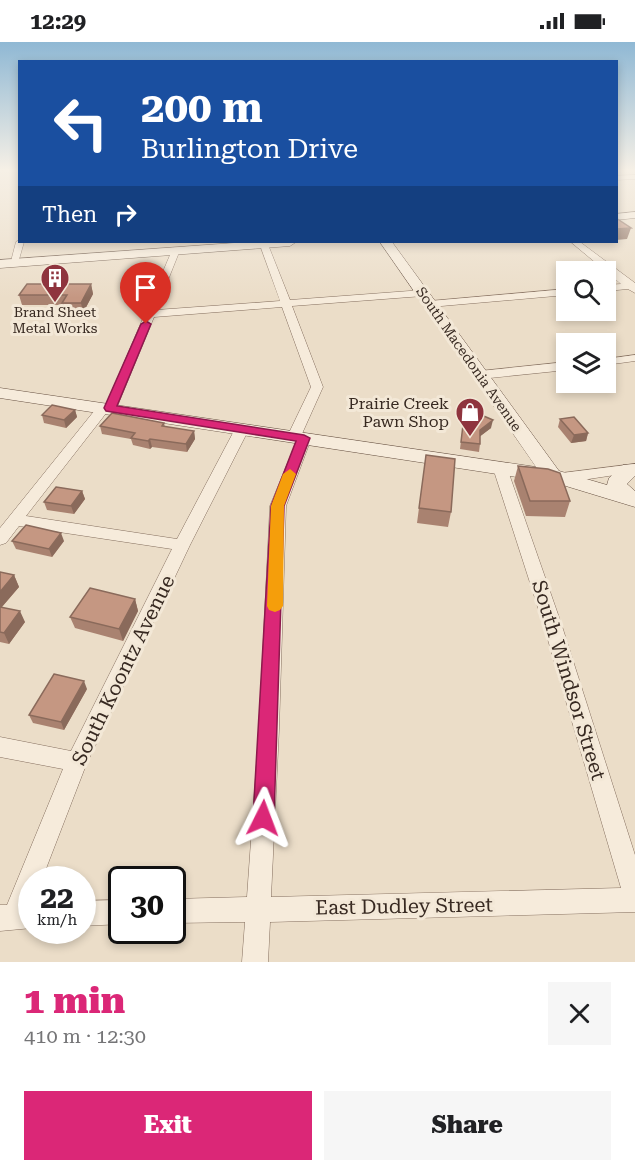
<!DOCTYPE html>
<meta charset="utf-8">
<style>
body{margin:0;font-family:"Roboto Serif",serif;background:#f6f6f6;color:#202124;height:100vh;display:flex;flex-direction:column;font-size:22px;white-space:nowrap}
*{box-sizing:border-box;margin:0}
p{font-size:20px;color:#757577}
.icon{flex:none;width:33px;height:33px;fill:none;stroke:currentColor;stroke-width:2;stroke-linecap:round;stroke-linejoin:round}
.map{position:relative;height:920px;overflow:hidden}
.drawer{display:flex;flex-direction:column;background:#fff;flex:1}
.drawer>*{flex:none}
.banner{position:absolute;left:18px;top:18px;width:600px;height:183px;border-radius:0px;box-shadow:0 3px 9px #0003;background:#1a4fa0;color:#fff;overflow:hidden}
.controls{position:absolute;left:556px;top:219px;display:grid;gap:12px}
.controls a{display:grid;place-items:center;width:60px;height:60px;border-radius:0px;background:#fff;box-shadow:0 3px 9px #0003;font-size:30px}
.speed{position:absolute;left:18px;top:824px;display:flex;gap:12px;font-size:30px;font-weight:700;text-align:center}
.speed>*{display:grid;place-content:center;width:78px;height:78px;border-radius:50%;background:#fff;box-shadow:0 3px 9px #0003;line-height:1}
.speed small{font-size:15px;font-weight:400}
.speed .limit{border:3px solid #111;border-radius:9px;background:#fff;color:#111}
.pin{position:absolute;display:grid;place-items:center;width:51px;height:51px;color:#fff;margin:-62px -26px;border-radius:50% 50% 50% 0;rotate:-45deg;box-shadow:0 0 6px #0007}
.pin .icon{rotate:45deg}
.me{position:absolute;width:66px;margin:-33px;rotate:3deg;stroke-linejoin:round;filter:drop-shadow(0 0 4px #0008)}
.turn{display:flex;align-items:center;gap:21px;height:126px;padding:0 24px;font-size:27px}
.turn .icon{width:78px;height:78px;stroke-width:2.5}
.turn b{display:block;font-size:42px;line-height:51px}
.then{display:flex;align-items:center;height:57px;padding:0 24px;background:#0003;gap:12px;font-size:22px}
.round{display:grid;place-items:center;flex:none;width:63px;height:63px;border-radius:0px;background:#f6f6f6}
.overview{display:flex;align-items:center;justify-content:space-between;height:102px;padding:0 24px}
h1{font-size:36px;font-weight:800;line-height:45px;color:#db2777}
.button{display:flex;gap:12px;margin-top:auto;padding:12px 24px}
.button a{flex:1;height:69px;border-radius:0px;background:#db2777;color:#fff;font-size:24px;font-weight:800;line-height:69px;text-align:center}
.button a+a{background:#f6f6f6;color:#202124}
.status{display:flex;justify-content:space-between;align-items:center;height:42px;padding:0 30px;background:#fff;direction:ltr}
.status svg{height:16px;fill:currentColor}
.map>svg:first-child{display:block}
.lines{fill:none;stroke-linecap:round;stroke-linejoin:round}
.street-casing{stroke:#856f5f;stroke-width:1}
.secondary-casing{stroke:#675142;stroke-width:1}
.street{fill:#f6ebdb;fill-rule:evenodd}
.secondary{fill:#f6ebdb;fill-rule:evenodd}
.wall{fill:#a98270}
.shaded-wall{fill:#8a6a5b}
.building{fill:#c59782;stroke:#8a6a5b;stroke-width:1.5}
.route{fill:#db2777;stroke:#8e194d;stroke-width:1.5}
.slow{fill:#f59e0b}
.labels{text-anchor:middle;stroke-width:6;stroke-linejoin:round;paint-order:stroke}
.far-poi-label{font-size:14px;fill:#372921;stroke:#f3e8d7}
.far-street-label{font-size:14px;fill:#372921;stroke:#f3e8d7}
.poi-label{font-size:16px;fill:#372921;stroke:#f3e8d7;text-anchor:end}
.near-street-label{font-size:20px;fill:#372921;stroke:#f3e8d7}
</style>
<div class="status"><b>12:29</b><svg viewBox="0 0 49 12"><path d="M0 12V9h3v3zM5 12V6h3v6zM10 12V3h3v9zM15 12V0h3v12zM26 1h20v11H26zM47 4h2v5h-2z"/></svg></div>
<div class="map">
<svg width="635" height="920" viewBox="0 0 635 920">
<rect width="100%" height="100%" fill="#ebddc8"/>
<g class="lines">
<!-- street casing -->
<g class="street-casing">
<path id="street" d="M635 133V137L616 138V134Z
M20 198 24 200 18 221 10 223 16 200Z
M259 200H267L290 258 423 248 428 251 423 254 292 264 323 345 301 394H309L311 397 286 464 279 687 271 855 621 846 543 581 493 426 500 422 507 426 561 581 635 813V870L270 880 268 920H242L245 880 172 881V857L247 855 259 687 270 464 297 398H289L287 395 311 345 282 265 154 275 116 367 115 370H107L26 474 177 497 235 387 242 383 249 387 190 503 86 723 42 837H32V886L0 889V863H7L63 727 0 715V695L71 709 172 507 19 484 6 501 0 503V486L99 363H106L173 206 180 208 156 268 280 259Z
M571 200H580L635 241V251L628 247 606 249V243L621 242Z
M567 247V253L430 265 425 262 430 259Z
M635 313V319L606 323V317Z
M567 320V328L480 337 474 333 480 329Z
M635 422V430L562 441 555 436 562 431Z
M122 858V882L82 884V859Z"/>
</g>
<!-- secondary casing -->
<g class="secondary-casing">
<path id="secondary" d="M635 170V176L616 178V172Z
M248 200H296L290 204 0 226V218Z
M380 200H392L559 429 607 443 609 436 623 423 635 422V434L627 442 635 449V465L556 441 0 356V346L536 425Z"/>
</g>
<!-- street -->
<use href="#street" class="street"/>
<!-- secondary -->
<use href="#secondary" class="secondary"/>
</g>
<!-- wall -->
<path class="wall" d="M91 242 93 252 83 271H65L62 263H22L19 253Z
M75 368 77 375 66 386 44 381 42 373Z
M560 377 588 391 586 399 571 401 558 385Z
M164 381 165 385 194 389 195 397 187 410 152 405 150 407 133 403 131 397 102 392 100 384Z
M463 383 491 386 480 394V402L479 410 460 407Z
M426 413 451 470 448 485 417 481Z
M518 424 570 459 565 475 526 474 514 439Z
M82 449 85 457 74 472 47 468 44 460Z
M12 499H64L52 515 16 507Z
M0 530 14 533 19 545 2 565 25 580 9 602 0 600Z
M135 557 138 569 123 599 75 586 70 575Z
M87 647 64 688 33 681 29 673Z"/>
<!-- shaded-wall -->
<path class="shaded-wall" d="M631 186 627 197 616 198V187Z
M91 242 93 252 83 271 81 261Z
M75 368 77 375 66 386 64 378Z
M493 378 491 386 478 396 480 388Z
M194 389 195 397 187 410 186 402Z
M588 391 586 399 571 401 574 393Z
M150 397 152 405 150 407 148 399Z
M82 449 85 457 74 472 71 464Z
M61 491 64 499 52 515 49 507Z
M14 533 19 545 0 567V550Z
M135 557 138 569 123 599 119 587Z
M20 569 25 580 9 602 4 591Z
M84 639 87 647 64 688 61 680Z"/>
<!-- building -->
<path class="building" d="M616 176 631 186 616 187Z
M27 242H91L81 261H62L67 253H19Z
M52 363 75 368 64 378 42 373Z
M112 371 164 381 162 384 194 389 186 402 150 397 148 399 131 396 135 391 100 384Z
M479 372 493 378 480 388V402L461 400 463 383Z
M574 375 588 391 574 393 560 377Z
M426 413 455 417 451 470 419 466Z
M518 424 548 427 560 431 570 459H530Z
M56 445 82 449 71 464 44 460Z
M26 483 61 491 49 507 12 499Z
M0 530 14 533 0 550Z
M90 546 135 557 119 587 70 575Z
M0 565 20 569 4 591 0 590Z
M54 632 84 639 61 680 29 673Z"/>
<!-- sky -->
<linearGradient id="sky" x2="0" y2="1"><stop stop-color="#8fb8d4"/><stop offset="0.5" stop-color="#f6f0e6"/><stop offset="1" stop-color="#f6f0e6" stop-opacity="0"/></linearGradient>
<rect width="635" height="256" fill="url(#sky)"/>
<!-- route -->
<path class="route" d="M146 279 151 282 117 364 304 393 310 396 284 464 274 776 271 784 263 787 256 784 253 776 271 464 296 399 106 369 104 366 141 282Z"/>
<!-- slow -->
<path class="slow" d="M290 427 296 432 284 464 283 564 280 568 275 570 269 568 267 564 271 464 283 432Z"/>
<!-- icons -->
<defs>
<g id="building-pin" transform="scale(1.5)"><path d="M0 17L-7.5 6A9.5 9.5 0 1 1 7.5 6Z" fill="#8f343e" stroke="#f3e8d7"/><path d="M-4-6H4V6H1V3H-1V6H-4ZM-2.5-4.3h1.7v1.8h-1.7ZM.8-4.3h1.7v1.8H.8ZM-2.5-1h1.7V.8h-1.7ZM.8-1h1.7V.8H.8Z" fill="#fff"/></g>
<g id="shop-pin" transform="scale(1.5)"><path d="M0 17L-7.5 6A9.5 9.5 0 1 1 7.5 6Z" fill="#8f343e" stroke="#f3e8d7"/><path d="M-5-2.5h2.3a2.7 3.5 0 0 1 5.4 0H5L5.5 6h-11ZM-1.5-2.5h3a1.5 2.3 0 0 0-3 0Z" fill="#fff"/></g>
</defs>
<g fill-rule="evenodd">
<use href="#building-pin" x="55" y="236"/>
<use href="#shop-pin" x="470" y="370"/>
</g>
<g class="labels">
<!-- far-poi labels -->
<g class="far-poi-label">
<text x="55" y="275">Brand Sheet<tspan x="55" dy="16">Metal Works</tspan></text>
</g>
<!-- far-street labels -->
<g class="far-street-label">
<text transform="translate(469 317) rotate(55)" y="5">South Macedonia Avenue</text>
</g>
<!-- poi labels -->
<g class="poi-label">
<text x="449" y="367">Prairie Creek<tspan x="449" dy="18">Pawn Shop</tspan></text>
</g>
<!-- near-street labels -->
<g class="near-street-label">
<text transform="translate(123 628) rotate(-64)" y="7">South Koontz Avenue</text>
<text transform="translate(569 638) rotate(73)" y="7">South Windsor Street</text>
<text transform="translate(404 864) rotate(-1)" y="7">East Dudley Street</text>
</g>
</g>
</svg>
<div class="controls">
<a><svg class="icon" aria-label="search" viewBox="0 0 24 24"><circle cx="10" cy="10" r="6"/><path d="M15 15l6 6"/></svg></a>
<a><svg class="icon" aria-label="layers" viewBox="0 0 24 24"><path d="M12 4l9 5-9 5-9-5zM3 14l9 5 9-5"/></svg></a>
</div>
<div class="speed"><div>22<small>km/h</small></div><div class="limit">30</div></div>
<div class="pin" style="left:146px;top:282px;background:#d93025"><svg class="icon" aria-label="arrive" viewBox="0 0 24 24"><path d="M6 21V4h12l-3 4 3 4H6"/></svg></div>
<svg class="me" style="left:263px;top:776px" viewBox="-20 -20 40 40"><path d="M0-17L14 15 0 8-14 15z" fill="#db2777" stroke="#fff" stroke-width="4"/></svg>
<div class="banner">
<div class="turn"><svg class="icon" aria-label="left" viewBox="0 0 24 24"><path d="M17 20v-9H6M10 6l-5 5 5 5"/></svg><div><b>200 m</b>Burlington Drive</div></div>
<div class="then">Then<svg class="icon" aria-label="right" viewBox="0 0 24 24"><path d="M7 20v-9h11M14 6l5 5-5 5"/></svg></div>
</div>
</div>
<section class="drawer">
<div class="overview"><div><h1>1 min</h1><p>410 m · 12:30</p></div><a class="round"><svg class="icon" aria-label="close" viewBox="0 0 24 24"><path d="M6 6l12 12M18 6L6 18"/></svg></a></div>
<div class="button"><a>Exit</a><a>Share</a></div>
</section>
